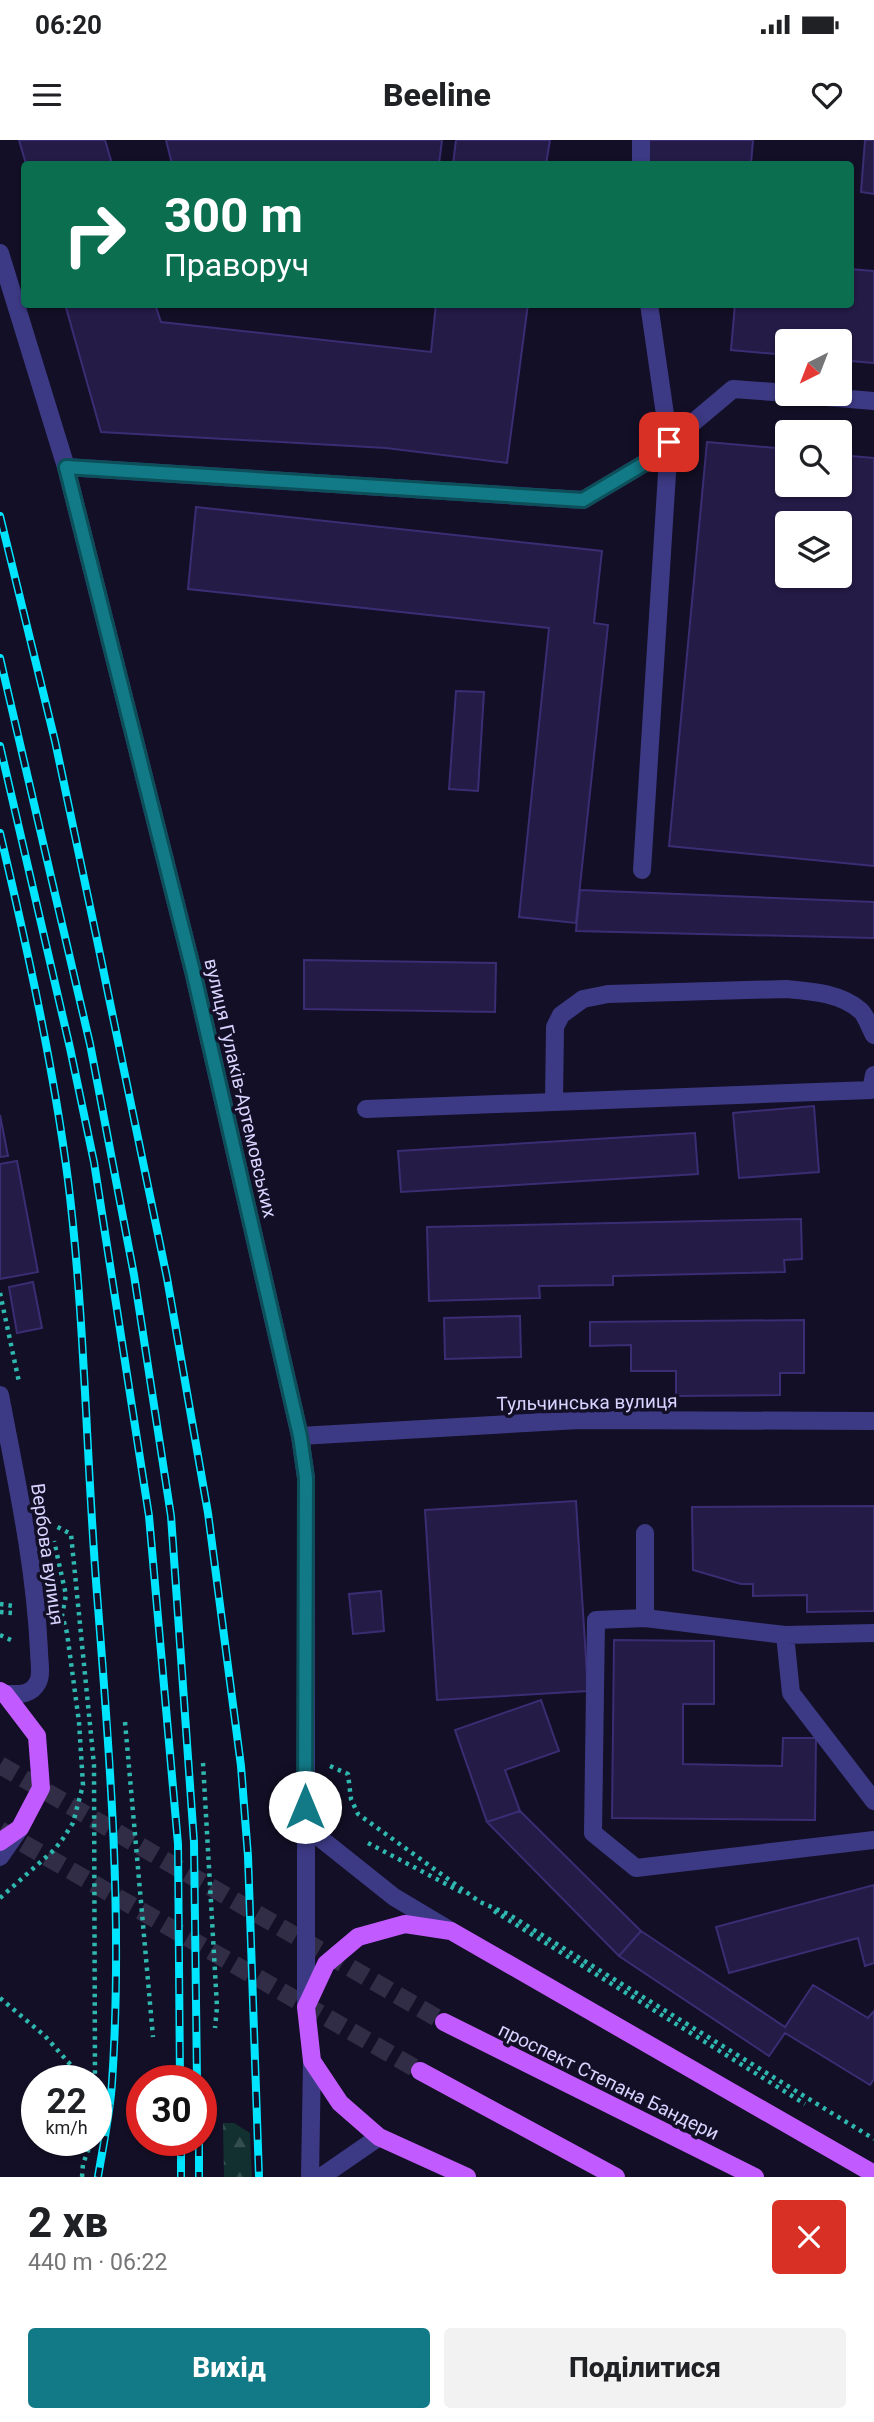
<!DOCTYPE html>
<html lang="uk">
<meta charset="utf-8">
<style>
body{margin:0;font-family:Roboto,sans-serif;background:#f2f2f2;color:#202124;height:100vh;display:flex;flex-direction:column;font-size:26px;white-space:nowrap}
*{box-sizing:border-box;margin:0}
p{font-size:23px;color:#757577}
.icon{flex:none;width:38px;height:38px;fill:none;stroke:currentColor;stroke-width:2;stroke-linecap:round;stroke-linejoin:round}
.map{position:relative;height:2037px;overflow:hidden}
.side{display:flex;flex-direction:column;background:#fff;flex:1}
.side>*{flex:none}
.hud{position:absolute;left:21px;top:21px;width:833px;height:147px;border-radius:7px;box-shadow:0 2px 5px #0004;background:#0b6e4f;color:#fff;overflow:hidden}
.needle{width:46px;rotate:222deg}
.tools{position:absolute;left:775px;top:189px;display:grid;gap:14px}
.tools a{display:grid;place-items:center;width:77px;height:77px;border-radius:7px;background:#fff;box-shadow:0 2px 5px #0004;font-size:35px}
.speed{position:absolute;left:21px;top:1925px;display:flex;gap:14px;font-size:35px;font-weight:700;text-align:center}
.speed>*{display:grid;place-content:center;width:91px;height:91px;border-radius:50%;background:#fff;box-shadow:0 2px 5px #0004;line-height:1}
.speed small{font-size:18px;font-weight:400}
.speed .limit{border:10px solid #d22;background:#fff;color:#111}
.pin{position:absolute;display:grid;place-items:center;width:60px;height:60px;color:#fff;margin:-30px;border-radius:14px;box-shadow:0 4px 10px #0006}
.me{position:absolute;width:77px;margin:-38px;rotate:0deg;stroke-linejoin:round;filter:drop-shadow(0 0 5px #0008)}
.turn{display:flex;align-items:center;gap:24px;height:147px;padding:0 28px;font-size:32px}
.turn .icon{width:91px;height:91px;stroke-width:2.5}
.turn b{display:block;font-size:49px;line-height:60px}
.round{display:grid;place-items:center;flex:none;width:74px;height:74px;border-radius:7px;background:#f2f2f2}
.head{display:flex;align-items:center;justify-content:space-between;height:119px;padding:0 28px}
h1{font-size:42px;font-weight:800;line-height:52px}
.cta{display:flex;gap:14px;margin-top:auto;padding:14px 28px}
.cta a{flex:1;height:80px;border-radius:7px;background:#127987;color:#fff;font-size:28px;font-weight:800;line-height:80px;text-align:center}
.cta a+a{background:#f2f2f2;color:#202124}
.status{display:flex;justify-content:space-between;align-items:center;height:49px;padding:0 35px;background:#fff;direction:ltr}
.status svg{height:19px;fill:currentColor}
header{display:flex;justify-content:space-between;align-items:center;height:91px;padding:0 28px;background:#fff;font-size:32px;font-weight:800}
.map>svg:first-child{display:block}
.forest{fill:url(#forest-firs)}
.building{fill:#241b47;stroke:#3b2d73;stroke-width:2;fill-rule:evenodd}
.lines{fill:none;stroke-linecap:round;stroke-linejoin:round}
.major-tunnel{stroke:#312d47;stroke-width:18;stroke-dasharray:18 9;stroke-linecap:butt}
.path{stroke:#2fb8b0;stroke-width:4.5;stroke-dasharray:3.5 5;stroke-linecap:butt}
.minor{stroke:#3d3a85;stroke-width:18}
.major{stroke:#c25bff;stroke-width:18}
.rail-casing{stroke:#00e5ff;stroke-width:8}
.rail{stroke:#130f26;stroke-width:5;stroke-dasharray:16;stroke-linecap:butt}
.route-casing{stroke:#0c4f58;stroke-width:18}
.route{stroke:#127987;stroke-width:12}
.labels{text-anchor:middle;stroke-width:7;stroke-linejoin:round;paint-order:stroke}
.street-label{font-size:19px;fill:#d9d4ff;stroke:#130f26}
</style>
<div class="status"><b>06:20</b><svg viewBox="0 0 49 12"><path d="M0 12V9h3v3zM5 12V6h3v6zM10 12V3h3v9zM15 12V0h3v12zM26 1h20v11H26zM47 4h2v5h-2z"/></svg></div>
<header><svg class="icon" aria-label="menu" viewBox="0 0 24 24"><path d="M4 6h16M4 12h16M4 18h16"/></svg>Beeline<svg class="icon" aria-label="heart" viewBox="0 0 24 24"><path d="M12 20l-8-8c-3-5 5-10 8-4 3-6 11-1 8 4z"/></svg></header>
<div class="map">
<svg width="874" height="2037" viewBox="0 0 874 2037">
<defs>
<pattern id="forest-firs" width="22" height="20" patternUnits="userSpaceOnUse" patternTransform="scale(1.75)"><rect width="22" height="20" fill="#12302f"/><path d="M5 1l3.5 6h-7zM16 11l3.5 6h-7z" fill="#344d4e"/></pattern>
</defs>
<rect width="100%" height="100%" fill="#130f26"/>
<!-- forest -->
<path class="forest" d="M223 1983H234L250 1993 252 2037H224Z"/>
<!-- building -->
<path class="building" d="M19 0H105L112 24H26Z
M166 0H442L439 24H172Z
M456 0H550L546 24H453Z
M648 0H753L751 24H646Z
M865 0H874V54L861 52Z
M850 129 874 131V223L840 220V201H788V215L731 210 735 164H850Z
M65 164H155L161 182 431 212 436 164H528L507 323 386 308 101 292Z
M707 302 788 309V345H840V315L874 318V726L669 706ZM788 383H840V436H788Z
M196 367 602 411 594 483 608 485 576 783 519 777 549 488 188 449Z
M456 551 484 552 478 651 449 649Z
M580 750 874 762V798L576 791Z
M304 820 496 823 495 872 304 869Z
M814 966 819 1032 739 1038 733 973Z
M0 975 8 1016 0 1017Z
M695 993 698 1034 401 1052 398 1011Z
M17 1021 38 1132 0 1139V1024Z
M801 1079 802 1119 784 1120 785 1132 613 1136V1145L539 1146 540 1158 429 1161 427 1087Z
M33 1142 42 1188 17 1193 9 1147Z
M520 1176 521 1217 445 1219 444 1178Z
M804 1180V1233H780V1255L676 1256V1231H631V1205L590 1206V1182Z
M576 1361 588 1551 437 1560 425 1370Z
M874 1366V1471L807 1472V1455L753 1456V1444H741L693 1430 692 1367Z
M381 1451 384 1491 353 1494 349 1454Z
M614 1500 714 1501V1564H683V1624L782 1626 783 1598H816L815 1680 612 1678Z
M541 1560 559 1611 505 1630 520 1671 487 1682 455 1590Z
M520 1671 641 1791 619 1816 487 1682Z
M874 1745V1823L865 1826 858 1798 729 1833 716 1787Z
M641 1791 785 1887 813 1845 868 1878 874 1871V1939L870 1945 785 1893 769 1916 619 1816Z"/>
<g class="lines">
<!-- major-tunnel -->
<path class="major-tunnel" d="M0 1625 444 1882
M0 1690 420 1931"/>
<!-- path -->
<path class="path" d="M0 1153 19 1242
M50 1383 71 1394 94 1625 95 1941
M0 1464 14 1466
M0 1472 12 1473
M0 1495 13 1501
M125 1582 153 1897
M203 1623 217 1867 215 1888
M330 1626 348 1634 351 1659 358 1674 480 1762 508 1774 874 1999
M368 1703 465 1754
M0 1758 54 1710 62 1700 73 1683 83 1645 79 1582 67 1493 62 1475 66 1455 54 1401
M494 1771 805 1964
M0 1858 45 1896 85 1941
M82 2037 83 2024 92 2000"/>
<!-- minor -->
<path class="minor" d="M641 24V0
M0 113 66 327 193 831 300 1296 306 1338V1867
M790 254 874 261
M66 327 583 360 645 323 733 249 788 253
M642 730 669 302 649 164
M554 961 555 887 561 875 583 859 608 854 786 849C810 851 841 853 861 871 866 876 870 888 874 895
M366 969 871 950 874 935
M0 1255C16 1339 35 1424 39 1511 39 1520 42 1534 38 1542 31 1556 18 1554 5 1554
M300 1296 579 1280 874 1281
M645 1393V1478L785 1495 874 1493
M645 1478 596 1480 593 1693 636 1728 874 1700
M785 1495 791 1553 874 1661
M305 1686 394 1757 451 1791
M0 1717 18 1691
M310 2037 312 1921
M321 2037 379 1997"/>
<!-- major -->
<path class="major" d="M0 1551 5 1554 37 1596 41 1648 20 1688 0 1702
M444 1882 755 2037
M420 1931 616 2037
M467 2037 379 1997 340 1963 312 1921 306 1867 326 1824 358 1797 405 1784 451 1791 874 2034"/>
<!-- rail casing -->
<g class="rail-casing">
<path id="rail" d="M0 376 55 601 96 795 167 1138 208 1373 241 1626 248 1716 259 2037
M0 518 90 904 134 1135 171 1376 194 1702 197 1941
M0 606 70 908 94 1022 149 1376 178 1704 180 1941
M0 693C27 807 53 924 68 1040 85 1178 86 1316 97 1454 110 1617 123 1780 112 1943 110 1974 103 2006 98 2037
M181 2000V2037
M199 2000V2037"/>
</g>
<!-- rail -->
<use href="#rail" class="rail"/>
</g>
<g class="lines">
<!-- route casing -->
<g class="route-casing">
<path id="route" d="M305 1667 306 1338 300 1296 193 831 66 327 583 360 645 323 669 302"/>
</g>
<!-- route -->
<use href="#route" class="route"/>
</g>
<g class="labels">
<!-- street labels -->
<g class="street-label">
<text transform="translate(241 948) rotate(77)" y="7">вулиця Гулаків-Артемовських</text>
<text transform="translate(587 1262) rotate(-1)" y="7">Тульчинська вулиця</text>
<text transform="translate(48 1414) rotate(82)" y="7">Вербова вулиця</text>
<text transform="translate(609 1941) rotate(26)" y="7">проспект Степана Бандери</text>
</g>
</g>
</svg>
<div class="tools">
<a><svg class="needle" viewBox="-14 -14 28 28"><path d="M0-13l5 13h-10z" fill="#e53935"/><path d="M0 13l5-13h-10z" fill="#757577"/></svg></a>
<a><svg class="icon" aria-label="search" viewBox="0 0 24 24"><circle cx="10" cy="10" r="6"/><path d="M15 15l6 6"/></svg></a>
<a><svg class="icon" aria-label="layers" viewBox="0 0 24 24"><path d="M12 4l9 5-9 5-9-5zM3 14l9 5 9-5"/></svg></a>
</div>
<div class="speed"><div>22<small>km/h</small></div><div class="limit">30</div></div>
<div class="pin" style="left:669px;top:302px;background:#d93025"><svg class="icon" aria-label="arrive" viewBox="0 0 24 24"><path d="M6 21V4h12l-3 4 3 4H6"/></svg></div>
<svg class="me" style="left:305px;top:1667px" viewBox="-20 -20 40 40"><circle r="19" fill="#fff"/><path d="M0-13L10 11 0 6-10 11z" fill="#127987"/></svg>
<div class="hud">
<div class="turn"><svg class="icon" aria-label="right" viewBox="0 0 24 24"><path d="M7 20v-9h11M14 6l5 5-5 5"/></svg><div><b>300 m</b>Праворуч</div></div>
</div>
</div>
<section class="side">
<div class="head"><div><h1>2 хв</h1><p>440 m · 06:22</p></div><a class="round" style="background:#d93025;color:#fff"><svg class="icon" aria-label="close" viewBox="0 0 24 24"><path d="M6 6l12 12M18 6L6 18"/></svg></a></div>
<div class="cta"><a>Вихід</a><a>Поділитися</a></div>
</section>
